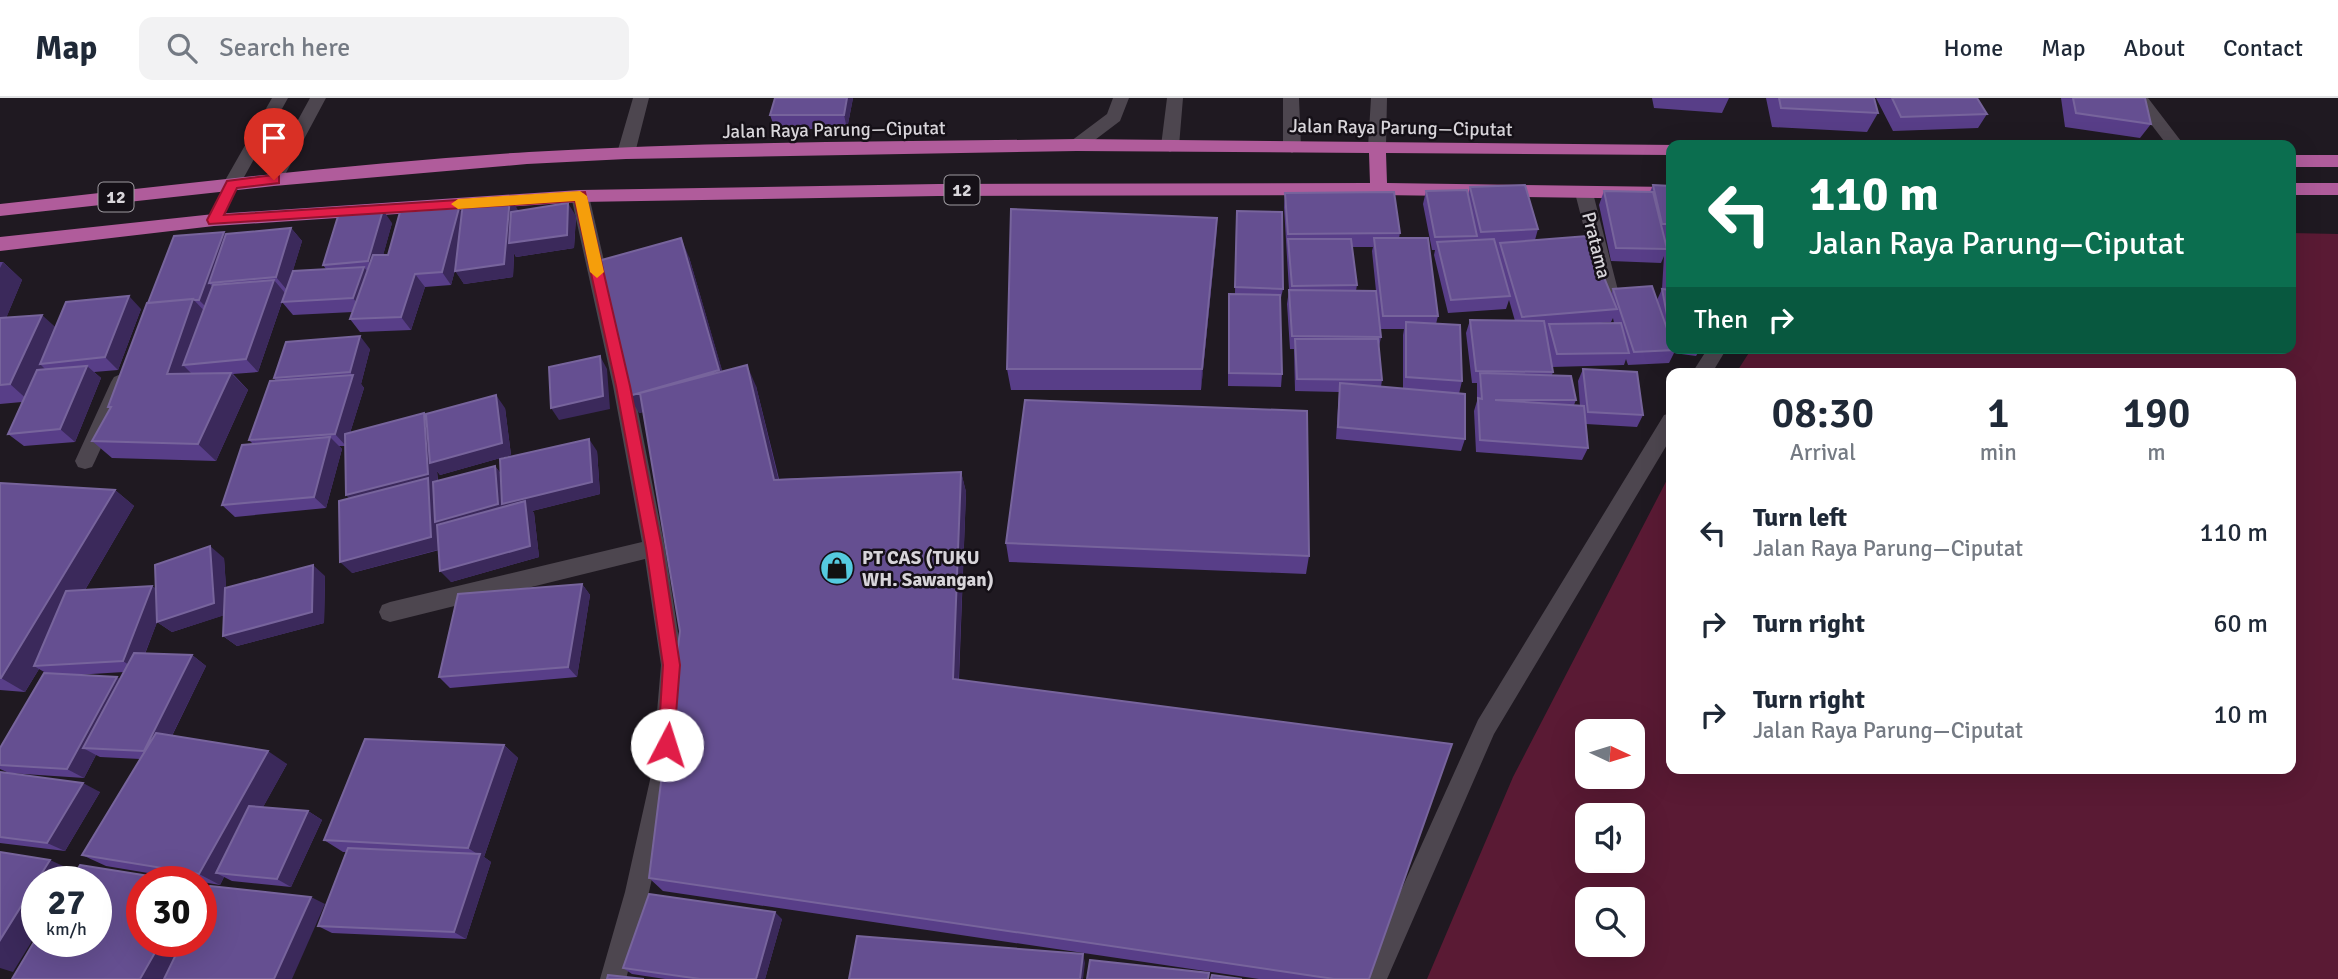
<!DOCTYPE html>
<meta charset="utf-8">
<style>
body{margin:0;font-family:Signika,sans-serif;background:#f2f2f3;color:#1f2937;height:100vh;display:flex;flex-direction:column;font-size:26px;white-space:nowrap}
*{box-sizing:border-box;margin:0}
p{font-size:23px;color:#747a83}
.icon{flex:none;width:38px;height:38px;fill:none;stroke:currentColor;stroke-width:2;stroke-linecap:round;stroke-linejoin:round}
.map{position:relative;flex:1;overflow:hidden}
.side{position:absolute;left:1666px;top:270px;width:630px;height:406px;display:flex;flex-direction:column;background:#fff;border-radius:14px;box-shadow:0 7px 28px #0002}
.side>*{flex:none}
.banner{position:absolute;left:1666px;top:42px;width:630px;height:214px;border-radius:14px;box-shadow:0 7px 28px #0002;background:#0b6e4f;color:#fff;overflow:hidden}
.needle{width:46px;rotate:94deg}
.buttons{position:absolute;left:1575px;top:621px;display:grid;gap:14px}
.buttons a{display:grid;place-items:center;width:70px;height:70px;border-radius:14px;background:#fff;box-shadow:0 7px 28px #0002;font-size:35px}
.speed{position:absolute;left:21px;top:768px;display:flex;gap:14px;font-size:35px;font-weight:700;text-align:center}
.speed>*{display:grid;place-content:center;width:91px;height:91px;border-radius:50%;background:#fff;box-shadow:0 7px 28px #0002;line-height:1}
.speed small{font-size:18px;font-weight:400}
.speed .limit{border:10px solid #d22;background:#fff;color:#111}
.pin{position:absolute;display:grid;place-items:center;width:60px;height:60px;color:#fff;margin:-72px -30px;border-radius:50% 50% 50% 0;rotate:-45deg;box-shadow:0 0 7px #0007}
.pin .icon{rotate:45deg}
.me{position:absolute;width:77px;margin:-38px;rotate:5deg;stroke-linejoin:round;filter:drop-shadow(0 0 5px #0008)}
.turn{display:flex;align-items:center;gap:24px;height:147px;padding:0 28px;font-size:32px}
.turn .icon{width:91px;height:91px;stroke-width:2.5}
.turn b{display:block;font-size:49px;line-height:60px}
.then{display:flex;align-items:center;height:66px;padding:0 28px;background:#0003;gap:14px;font-size:26px}
.eta{display:flex;justify-content:space-evenly;align-items:center;height:119px;text-align:center}
.eta b{font-size:42px;font-weight:600;line-height:49px}
ul{padding:0;list-style:none}
li{display:flex;align-items:center;gap:21px;height:91px;padding:0 28px}
li div{flex:1}
li b{display:block;font-size:26px}
li em{font-style:normal}
header{display:flex;align-items:center;gap:42px;box-sizing:border-box;height:98px;padding:0 35px;background:#fff;border-bottom:2px solid #e0e1e3}
header strong{font-size:33px}
nav{display:flex;gap:38px;margin-inline-start:auto;font-size:24px}
.search{width:490px;height:63px;background:#f2f2f3;display:flex;align-items:center;gap:18px;box-sizing:border-box;padding:0 24px;border-radius:14px;color:#747a83;font-size:26px}
.map>svg:first-child{display:block}
.green{fill:#5a1a34;fill-rule:evenodd}
.lines{fill:none;stroke-linecap:round;stroke-linejoin:round}
.service{fill:#4d464f;fill-rule:evenodd}
.minor{fill:#4d464f;fill-rule:evenodd}
.trunk{fill:#b05c9b;fill-rule:evenodd}
.wall{fill:#583e88;fill-rule:evenodd}
.shaded-wall{fill:#3b295b}
.building{fill:#654f91;stroke:#77649c;stroke-width:2}
.route{fill:#e11d48;stroke:#92132f;stroke-width:2}
.slow{fill:#f59e0b}
.labels{text-anchor:middle;stroke-width:5;stroke-linejoin:round;paint-order:stroke}
.shield{fill:#151017;stroke:#9e9aa0;stroke-width:2}
.shield-label{font-size:18px;font-weight:bold;fill:#d8d5da}
.street-label{font-size:19px;fill:#d8d5da;stroke:#151017}
.poi-label{font-size:19px;font-weight:bold;fill:#d8d5da;stroke:#151017;text-anchor:start}
</style>
<header>
<strong>Map</strong>
<div class="search"><svg class="icon" aria-label="search" viewBox="0 0 24 24"><circle cx="10" cy="10" r="6"/><path d="M15 15l6 6"/></svg>Search here</div>
<nav><a>Home</a><a>Map</a><a>About</a><a>Contact</a></nav>
</header>
<div class="map">
<svg width="2338" height="881" viewBox="0 0 2338 881">
<rect width="100%" height="100%" fill="#1f1921"/>
<!-- green -->
<path class="green" d="M2291 135 2338 136V881H1427L1513 679 1671 374V670H2291V275H1736L1752 250H2291ZM1587 634H1633V679H1587ZM1587 718H1633V763H1587ZM1587 802H1633V847H1587Z"/>
<g class="lines">
<!-- service -->
<path class="service" d="M272 0H288L238 90H226L223 86Z
M310 0H326L280 86H268L265 82Z
M633 0H649L635 55 626 61 617 55Z
M1113 0H1129L1120 23 1083 51H1071L1068 47 1071 43 1107 16Z
M1167 0H1183L1179 48 1170 54 1161 48Z
M1283 0H1299L1301 49 1292 55 1283 49Z
M1371 0H1387L1386 49 1377 55 1368 49Z
M121 276 128 279 131 284 95 363 92 369 85 371 78 369 75 363 111 284 114 279Z"/>
<!-- minor -->
<path class="minor" d="M2131 0H2148L2184 47H2167Z
M1584 89 1593 95 1620 200 1618 205H1604L1602 200 1575 95Z
M580 92 586 94 589 98 633 288 665 450 683 567 676 673 649 794 626 881H600L625 794 652 673 661 567 645 461 390 524 382 521 379 514 382 507 390 504 642 444 613 288 571 98 574 94Z
M1708 250H1727L1712 275H1692Z
M1671 315V340L1494 636 1387 881H1361L1478 622 1664 317Z"/>
<!-- trunk -->
<path class="trunk" d="M1077 41 1677 47H1671V57L1386 55 1387 85 1671 89V101L1379 97 938 98 580 104 214 128 0 153V139L214 116 580 92 938 86 1370 85 1369 55 1077 53 626 61 527 66 274 88 0 118V106C176 87 352 65 529 54 711 43 895 44 1077 41Z
M2291 57H2338V69H2291Z
M2291 85H2338V97H2291Z"/>
</g>
<!-- wall -->
<path class="wall" d="M775 0H853L847 31H775L770 17Z
M1652 0H1729L1722 15 1654 10Z
M1766 0H1874L1878 15 1867 34 1772 29Z
M1876 0H1977L1987 16 1978 30 1893 33Z
M2061 0H2145L2151 26 2140 40 2065 29Z
M1653 87 1671 88V250H1701L1696 258 1674 255 1669 265 1628 267 1626 261 1624 267 1552 269 1553 274 1552 277 1576 302 1574 307 1580 308 1578 283 1583 271 1643 317 1637 329 1586 326 1588 350 1582 362 1476 354 1474 313 1477 303V285H1472L1466 235 1470 222 1515 223 1509 202 1506 211 1448 215 1434 157 1435 152H1432L1423 106 1426 93 1468 97 1470 89 1538 131 1535 142 1611 196 1613 191 1657 202 1662 191 1664 158 1661 165 1611 163 1599 107 1604 93 1650 94ZM1613 220 1614 225 1590 226 1611 224Z
M1285 95 1400 135 1399 140 1438 218 1436 226 1462 283 1459 296 1465 341 1461 353 1336 341 1339 294 1295 293 1294 251H1290L1287 206 1289 192 1284 109ZM1352 149H1373L1372 153 1376 193H1356L1357 187ZM1380 231H1404L1403 237V291L1381 289 1382 282 1379 249 1381 239Z
M518 113 576 118 574 150 516 159 514 155 513 179 464 186 455 172 451 187 425 189 411 232 360 234 350 221 353 214 293 217 282 204 258 274 233 276 248 292 216 363 112 360 92 343 110 310 108 309 148 205 226 136 291 130 302 143 289 185 326 171 323 167 392 125 383 157H388L462 114Z
M1217 120 1216 142 1201 292H1011L1007 271Z
M1236 126 1283 191 1280 204 1282 276 1281 289 1228 288V209L1229 196H1235Z
M689 159 722 273 756 288 779 381 961 374 966 394 959 581 1369 881H1259L663 793 649 780 680 533 643 314 639 315Z
M0 164H3L22 182 6 220 55 229 141 211 118 272 94 274 101 280 75 344 24 348 8 336 22 304 0 306Z
M370 251 361 286 364 290 350 335 424 315 427 319 505 310 511 357 440 377 437 373 438 383 495 368 501 376 597 353 600 396 532 413 534 415 539 459 451 484 439 452 352 475 349 401 345 348H339L342 351 326 410 235 419 222 407 253 346 249 342 276 283 274 280Z
M0 385 115 392 134 408 85 492 152 488 156 491 224 460 226 490 325 478 324 525 237 548 223 538 224 517 172 534 157 524 145 556 192 557 206 568 172 638 287 666 263 709 308 713 322 722 291 789 232 783 224 779 220 787 106 768 82 757 140 661 100 659 96 657 84 680 9 675 0 671V650L46 575 39 571 25 594 0 592ZM124 574 120 581 75 577Z
M1006 445 1309 458 1306 476 1009 464Z
M582 486 590 497 577 579 450 590 439 579Z
M504 647 518 660 484 759 491 764 466 841 332 835 318 828 346 754H343L324 742Z
M0 674 100 694 65 753 0 745Z
M782 821 765 881H665L632 876 623 870Z"/>
<!-- shaded-wall -->
<path class="shaded-wall" d="M847 0H853L847 31 844 17Z
M510 99 518 112 515 144 568 105 576 118 574 150 516 159 514 155 513 179 464 186 455 173Z
M459 110 468 124 451 187 442 174Z
M383 112 392 125 378 176 368 163Z
M1217 120 1216 142 1201 292 1202 271Z
M291 130 302 143 287 192 276 179Z
M224 134 235 147 209 185 218 195 212 215 199 202Z
M681 140 689 159 727 289 639 315 629 298Z
M3 164 22 182 0 235V170Z
M364 169 374 182 363 213 353 200Z
M415 176 425 189 411 232 401 219Z
M274 182 285 195 258 274 246 261Z
M129 198 141 211 118 272 105 259Z
M193 201 210 219 183 267 191 275 185 293 167 276Z
M42 217 62 235 40 266 45 271 30 304 10 286Z
M360 238 370 251 361 286 364 290 346 348 335 336 353 278 350 274Z
M600 258 607 271 610 311 559 322 551 310Z
M747 267 756 288 783 401 774 382Z
M87 268 101 280 75 344 60 331Z
M231 275 248 292 216 363 198 346Z
M496 297 505 310 511 357 440 377 437 373 438 388 495 368 504 380 589 341 597 353 600 396 532 413 534 415 539 459 451 484 440 473 441 451 352 475 340 464 357 409 346 397 424 315 434 328Z
M330 339 342 351 326 410 314 399Z
M961 374 966 394 958 597 953 581Z
M115 392 134 408 41 567 34 568 39 571 25 594 1 580Z
M210 448 224 460 228 516 172 534 157 524Z
M313 467 325 478 324 525 237 548 223 538Z
M582 486 590 497 577 579 568 569Z
M152 488 167 499 138 573 123 563Z
M192 557 206 568 160 662 144 653Z
M117 579 133 589 83 650 96 657 84 680 67 671Z
M504 647 518 660 484 759 491 764 466 841 454 834 479 757 468 750Z
M268 653 287 666 226 776 216 775 224 779 220 787 199 776Z
M83 685 100 694 65 753 47 745Z
M308 713 322 722 291 789 277 781Z
M50 762 74 773 68 784H37V835L13 874 0 870V842Z
M201 789 215 796 201 821Z
M311 799 325 806 292 881H274Z
M775 814 782 821 765 881H756Z
M161 844H189L169 881H140Z
M1083 856 1085 865 1083 881H1080Z"/>
<!-- building -->
<path class="building" d="M775 0H847L844 17H770Z
M1779 0H1874L1878 15 1781 10Z
M1892 0H1977L1987 16 1901 19Z
M2073 0H2145L2151 26 2076 15Z
M1525 87 1538 131 1481 134 1470 89Z
M1653 87 1671 88V126H1662Z
M1467 92 1477 138 1435 139 1426 93Z
M1604 93 1653 94 1667 151 1616 150Z
M1394 94 1400 135 1288 136 1285 95Z
M510 99 504 166 455 173 463 105Z
M568 105 567 137 509 145 511 114Z
M459 110 442 174 415 176 401 219 350 221 373 157H388L400 114Z
M1011 111 1217 120 1202 271H1007Z
M383 112 368 163 323 167 339 115Z
M1237 113 1282 114 1283 191 1235 189Z
M291 130 276 179 209 185 226 136Z
M1670 130H1671V189L1668 188Z
M224 134 199 202H195L193 201 148 205 174 138Z
M1587 138 1617 211 1522 219 1500 145Z
M681 140 719 272 629 298 598 163Z
M1374 140H1428L1438 218H1383Z
M1288 141H1351L1357 187 1292 188Z
M1494 141 1510 198 1451 202 1437 144Z
M364 169 353 200 282 204 293 173Z
M274 182 246 261 183 267 213 187Z
M1652 188 1671 242V250H1674L1675 252 1634 254 1613 191Z
M1662 191 1671 192V238Z
M1289 192 1376 193 1381 239 1292 238Z
M1229 196 1280 197 1282 276 1229 275Z
M129 198 105 259 40 266 66 204Z
M193 201 167 276 231 275 198 346 92 343 111 309H108L147 205Z
M42 217 10 286 0 287V220Z
M1470 222 1544 223 1553 274 1476 273Z
M1406 224 1460 227 1462 283 1406 279Z
M1621 225 1629 255 1557 256 1549 226Z
M360 238 350 274 274 280 286 244Z
M1295 241H1378L1382 282 1297 281Z
M600 258 603 298 551 310 549 269Z
M747 267 774 382 961 374 953 581 1452 646 1369 881H1334L649 780 680 533 640 295Z
M87 268 60 331 8 336 37 272Z
M1583 271 1637 274 1643 317 1588 314Z
M1480 275 1571 278 1576 302H1495L1584 308 1588 350 1480 342 1478 300 1482 301Z
M353 277 335 336 249 342 270 283Z
M1340 285 1465 296V341L1338 329Z
M496 297 502 345 430 365 426 316Z
M1025 302 1307 313 1309 458 1006 445Z
M424 315 428 376 346 397 345 336Z
M330 339 314 399 222 407 242 347Z
M589 341 592 384 502 406 500 361Z
M495 368 498 406 435 424 433 384Z
M428 380 431 439 340 464 339 403Z
M0 385 115 392 1 580H0Z
M525 403 530 448 440 473 437 427Z
M210 448 214 505 157 524 155 467Z
M313 467 312 514 223 538 225 490Z
M582 486 568 569 439 579 458 496Z
M152 488 123 563 34 568 66 493Z
M134 555 192 557 144 653 83 650Z
M44 575 117 579 67 671 0 667V650Z
M156 635 268 653 199 776 82 757Z
M365 641 504 647 468 750 324 742Z
M0 674 83 685 47 745 0 739Z
M249 708 308 713 277 781 216 775Z
M348 750 480 756 454 834 318 828Z
M0 754 50 762 0 842Z
M80 767 187 784H142V844H161L140 881H12L37 839V844H96V784H70Z
M210 788 311 799 274 881H164L182 844H201V806Z
M649 796 775 814 756 881H700L623 870Z
M857 838 1083 856 1080 881H849Z
M1090 862 1209 875 1208 881H1087Z
M608 877 644 881H607Z
M1212 877 1242 881H1211Z"/>
<!-- route -->
<path class="route" d="M274 77 279 78V85L237 90 224 117 585 94 630 288 662 450 680 567 673 653 667 655 660 653 658 647 663 567 646 450 616 288 575 103 209 126 207 122 227 83Z"/>
<!-- slow -->
<path class="slow" d="M580 93 587 98 604 174 597 180 590 174 575 103 458 111 451 106 458 101Z"/>
<!-- icons -->
<defs>
<g id="shop-disc" transform="scale(1.75)"><circle r="9.5" fill="#55cadf" stroke="#151017"/><path d="M-5-2.5h2.3a2.7 3.5 0 0 1 5.4 0H5L5.5 6h-11ZM-1.5-2.5h3a1.5 2.3 0 0 0-3 0Z" fill="#111"/></g>
</defs>
<g fill-rule="evenodd">
<use href="#shop-disc" x="837" y="470"/>
</g>
<g class="labels">
<!-- shield labels -->
<g class="shield">
<rect x="944.5" y="77.5" width="35" height="29" rx="5"/>
<rect x="98.5" y="84.5" width="35" height="29" rx="5"/>
</g>
<g class="shield-label">
<text x="962" y="98">12</text>
<text x="116" y="105">12</text>
</g>
<!-- street labels -->
<g class="street-label">
<text transform="translate(1401 29) rotate(1)" y="7">Jalan Raya Parung—Ciputat</text>
<text transform="translate(834 31) rotate(-1)" y="7">Jalan Raya Parung—Ciputat</text>
<text transform="translate(1597 147) rotate(76)" y="7">Pratama</text>
</g>
<!-- poi labels -->
<g class="poi-label">
<text x="862" y="466">PT CAS (TUKU<tspan x="862" dy="22">WH. Sawangan)</tspan></text>
</g>
</g>
</svg>
<div class="buttons">
<a><svg class="needle" viewBox="-14 -14 28 28"><path d="M0-13l5 13h-10z" fill="#e53935"/><path d="M0 13l5-13h-10z" fill="#747a83"/></svg></a>
<a><svg class="icon" aria-label="sound" viewBox="0 0 24 24"><path d="M4 9h4l5-4v14l-5-4H4zM17 9q2 3 0 6"/></svg></a>
<a><svg class="icon" aria-label="search" viewBox="0 0 24 24"><circle cx="10" cy="10" r="6"/><path d="M15 15l6 6"/></svg></a>
</div>
<div class="speed"><div>27<small>km/h</small></div><div class="limit">30</div></div>
<div class="pin" style="left:274px;top:82px;background:#d93025"><svg class="icon" aria-label="arrive" viewBox="0 0 24 24"><path d="M6 21V4h12l-3 4 3 4H6"/></svg></div>
<svg class="me" style="left:667px;top:647px" viewBox="-20 -20 40 40"><circle r="19" fill="#fff"/><path d="M0-13L10 11 0 6-10 11z" fill="#e11d48"/></svg>
<div class="banner">
<div class="turn"><svg class="icon" aria-label="left" viewBox="0 0 24 24"><path d="M17 20v-9H6M10 6l-5 5 5 5"/></svg><div><b>110 m</b>Jalan Raya Parung—Ciputat</div></div>
<div class="then">Then<svg class="icon" aria-label="right" viewBox="0 0 24 24"><path d="M7 20v-9h11M14 6l5 5-5 5"/></svg></div>
</div>
<section class="side">
<div class="eta">
<div><b>08:30</b><p>Arrival</p></div>
<div><b>1</b><p>min</p></div>
<div><b>190</b><p>m</p></div>
</div>
<ul>
<li><svg class="icon" aria-label="left" viewBox="0 0 24 24"><path d="M17 20v-9H6M10 6l-5 5 5 5"/></svg><div><b>Turn left</b><p>Jalan Raya Parung—Ciputat</p></div><em>110 m</em></li>
<li><svg class="icon" aria-label="right" viewBox="0 0 24 24"><path d="M7 20v-9h11M14 6l5 5-5 5"/></svg><div><b>Turn right</b></div><em>60 m</em></li>
<li><svg class="icon" aria-label="right" viewBox="0 0 24 24"><path d="M7 20v-9h11M14 6l5 5-5 5"/></svg><div><b>Turn right</b><p>Jalan Raya Parung—Ciputat</p></div><em>10 m</em></li>
</ul>
</section>
</div>
